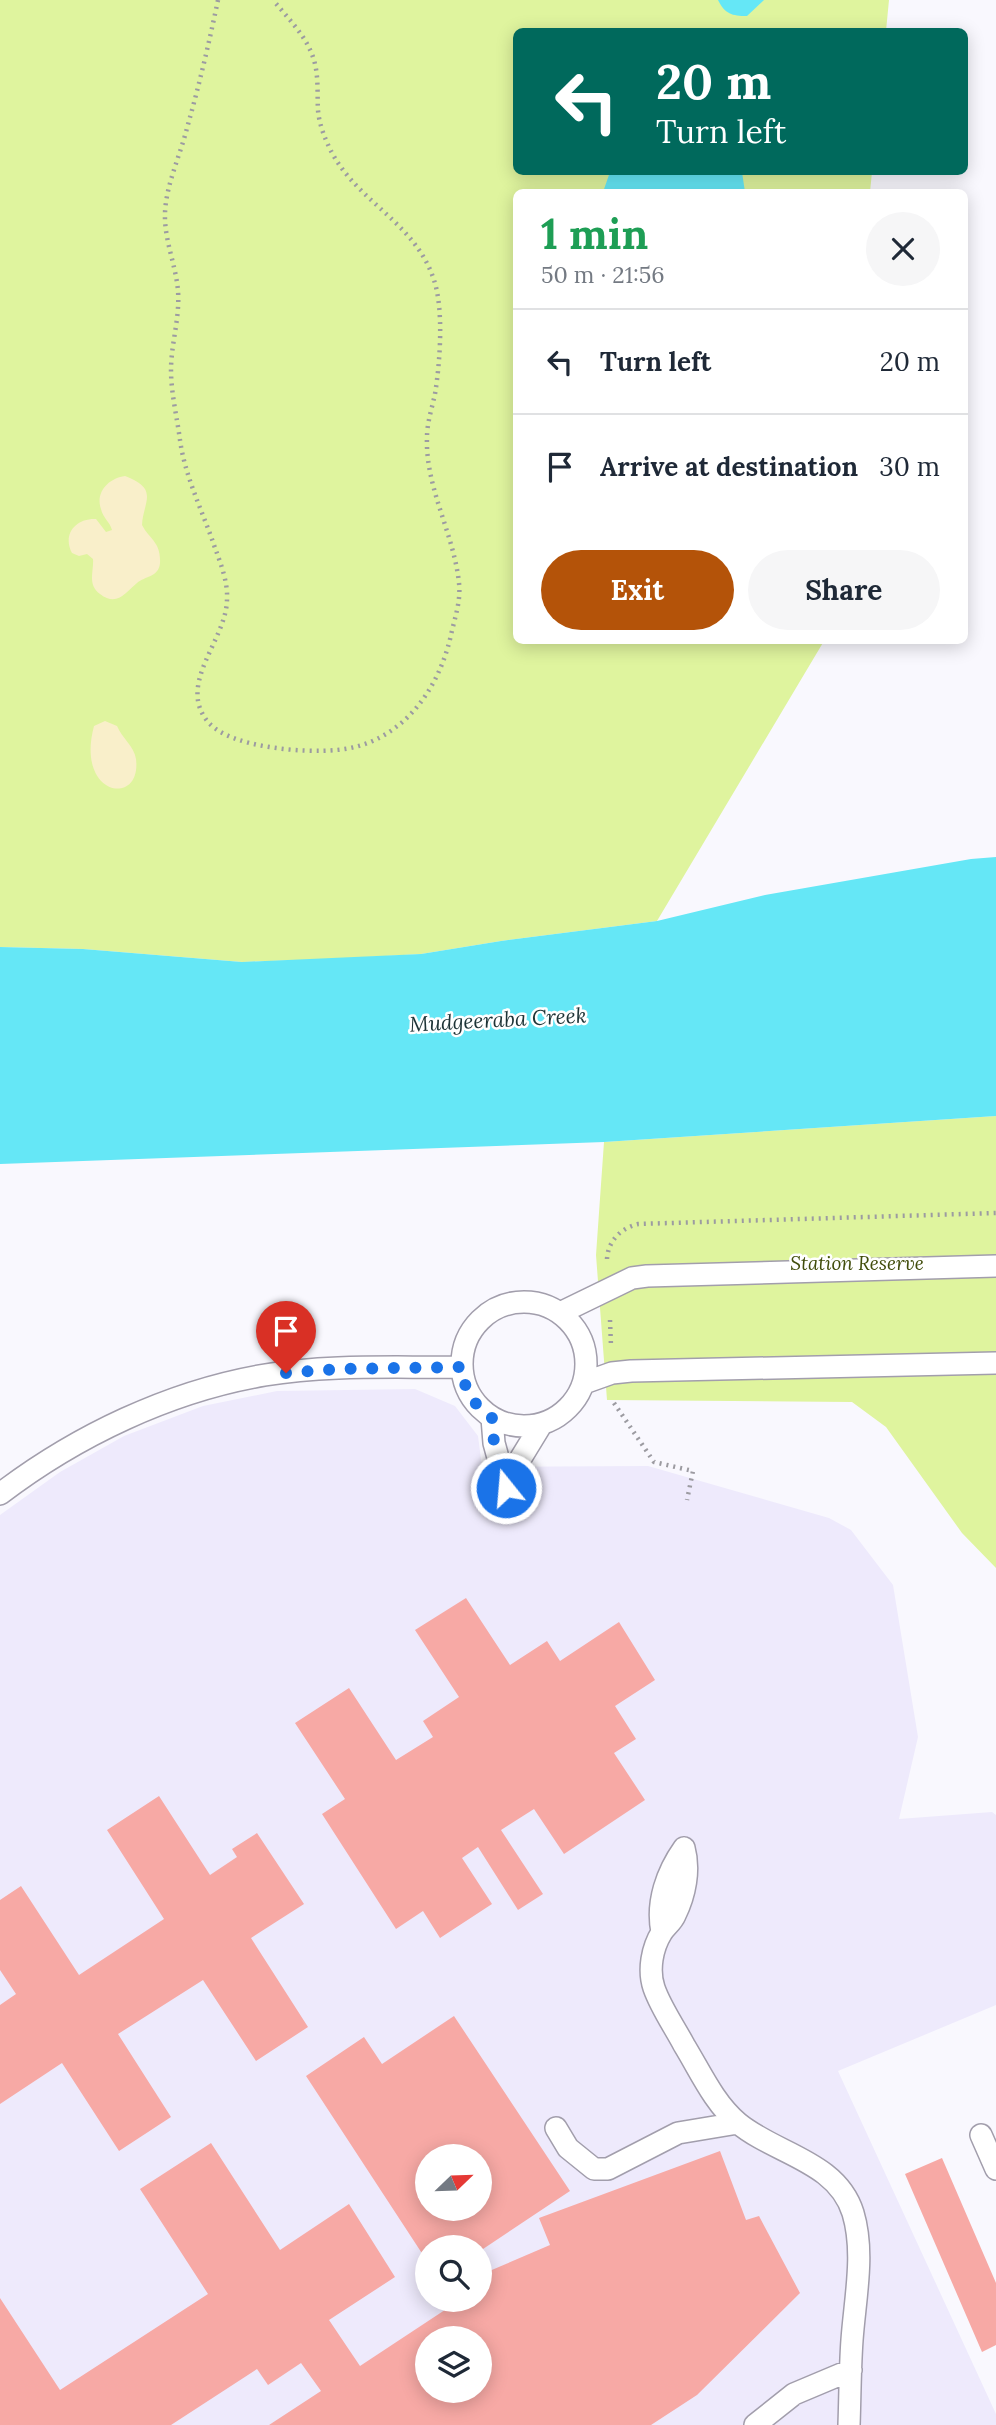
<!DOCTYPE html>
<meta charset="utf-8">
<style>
body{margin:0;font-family:Lora,serif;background:#f6f6f7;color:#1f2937;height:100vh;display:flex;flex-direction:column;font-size:26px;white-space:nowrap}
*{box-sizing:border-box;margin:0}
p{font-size:23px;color:#747a83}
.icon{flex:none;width:38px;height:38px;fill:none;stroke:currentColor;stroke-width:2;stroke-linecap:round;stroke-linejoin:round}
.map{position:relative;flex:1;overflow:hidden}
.panel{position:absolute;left:513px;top:189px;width:455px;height:455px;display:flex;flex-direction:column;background:#fff;border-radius:10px;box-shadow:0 4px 18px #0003}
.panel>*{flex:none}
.guide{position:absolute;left:513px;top:28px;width:455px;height:147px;border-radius:10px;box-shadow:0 4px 18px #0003;background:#00695c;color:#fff;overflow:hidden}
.needle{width:46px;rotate:67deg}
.tools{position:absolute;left:415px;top:2144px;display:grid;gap:14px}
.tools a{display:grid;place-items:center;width:77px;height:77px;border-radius:50%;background:#fff;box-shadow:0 4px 18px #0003;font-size:35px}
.pin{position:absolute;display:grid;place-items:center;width:60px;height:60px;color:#fff;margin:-72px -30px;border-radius:50% 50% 50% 0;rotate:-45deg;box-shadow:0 0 7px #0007}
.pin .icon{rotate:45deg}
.me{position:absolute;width:77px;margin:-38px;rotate:343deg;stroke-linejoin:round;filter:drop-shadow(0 0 5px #0008)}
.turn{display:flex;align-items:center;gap:24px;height:147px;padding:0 28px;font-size:32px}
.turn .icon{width:91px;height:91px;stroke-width:2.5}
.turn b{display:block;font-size:49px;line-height:60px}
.round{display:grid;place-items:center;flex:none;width:74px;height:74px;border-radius:37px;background:#f6f6f7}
.overview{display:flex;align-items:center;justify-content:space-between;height:119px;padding:0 28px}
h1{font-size:42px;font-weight:700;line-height:52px;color:#1e9e55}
.cta{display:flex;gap:14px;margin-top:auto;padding:14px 28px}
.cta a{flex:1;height:80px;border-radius:42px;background:#b45309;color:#fff;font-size:28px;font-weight:700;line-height:80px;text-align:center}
.cta a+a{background:#f6f6f7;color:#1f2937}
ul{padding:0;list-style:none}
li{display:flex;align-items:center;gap:21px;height:105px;padding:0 28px;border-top:2px solid #e0e1e3}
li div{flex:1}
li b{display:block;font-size:26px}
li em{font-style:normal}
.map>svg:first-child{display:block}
.built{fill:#eeeafc;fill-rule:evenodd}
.green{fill:#dff49e}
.sand{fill:#f9efca}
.water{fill:#65e7f6}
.building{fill:#f7a9a5;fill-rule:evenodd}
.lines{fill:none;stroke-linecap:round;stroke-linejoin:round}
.lane-casing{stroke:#a29eac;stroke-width:24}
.path{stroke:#9c9ba1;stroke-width:4.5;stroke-dasharray:2 5;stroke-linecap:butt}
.lane{stroke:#fff;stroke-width:21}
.route{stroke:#1a73e8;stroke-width:12;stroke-dasharray:0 21.6}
.labels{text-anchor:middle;stroke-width:5;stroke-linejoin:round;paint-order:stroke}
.park-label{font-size:19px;font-style:italic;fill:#414d0b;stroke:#fff}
.water-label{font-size:21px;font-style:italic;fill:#1d3336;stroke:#fff}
</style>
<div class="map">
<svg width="996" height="2425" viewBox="0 0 996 2425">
<rect width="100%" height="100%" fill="#f9f8fe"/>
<!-- built -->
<path class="built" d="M415 1389 455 1406 478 1436 482 1467 648 1466 829 1518 851 1530 893 1585 918 1737 899 1819 992 1812 996 1815V2005L838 2071 996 2414V2425H0V1515L60 1472 124 1436 203 1406 277 1391ZM427 2156H480V2208H427ZM427 2247H480V2300H427ZM427 2338H480V2390H427Z"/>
<!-- green -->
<path class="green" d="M0 0H889L886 31 516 32V172H872L870 192H516V640L824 641 657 921 501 941 421 954 333 959 242 962 83 949 0 947Z
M996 1116V1568L962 1533 886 1427 852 1402 607 1400 596 1255 604 1142Z"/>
<!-- sand -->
<path class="sand" d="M125 476C160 489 143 502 142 525 150 540 161 542 160 563 159 577 145 576 137 583 125 593 117 607 100 594 87 584 94 572 93 559L87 554 79 556 72 553C62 534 76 518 96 519L106 532 112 530C110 522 103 518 101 509 95 492 109 478 125 476Z
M105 721 117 726C122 738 134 746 136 759 142 807 75 797 94 726Z"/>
<!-- water -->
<path class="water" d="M718 0H764L747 16C732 16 725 14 718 0Z
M610 172H742L745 192H603Z
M996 857V1116L604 1142 0 1164V947L83 949 242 962 421 954 501 941 657 921 765 895 971 859Z"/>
<!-- building -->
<path class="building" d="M466 1598 510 1665 547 1641 560 1661 619 1622 655 1680 615 1706 636 1739 614 1753 645 1800 564 1854 534 1809 501 1830 543 1894 518 1910 478 1847 462 1858 492 1904 440 1938 423 1911 396 1929 322 1814 345 1799 295 1723 349 1688 396 1760 433 1737 423 1721 459 1697 415 1630Z
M159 1796 210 1875 237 1857 232 1849 257 1833 304 1904 251 1938 308 2027 256 2061 203 1980 118 2034 171 2117 119 2151 62 2063 0 2104V2005L16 1994 0 1970V1900L21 1886 79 1975 164 1919 107 1830Z
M454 2016 570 2191 480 2251V2247H427V2261L306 2076 364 2037 382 2064ZM427 2156H480V2208H427Z
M211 2143 280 2250 349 2204 395 2277 329 2320 360 2366 460 2300H480V2275L550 2245 539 2218 720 2151 746 2220 759 2216 800 2293 697 2395 651 2425H269L321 2391 301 2363 268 2385 257 2369 171 2425H0V2298L60 2390 208 2294 140 2189ZM427 2338H480V2390H427Z
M942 2158 996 2283V2345L982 2352 905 2174Z"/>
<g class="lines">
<!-- lane casing -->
<g class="lane-casing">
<path id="lane" d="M462 1364a62 62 0 1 1 124 0a62 62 0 1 1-124 0Z
M560 1313 632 1278 647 1276 996 1266
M584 1383 612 1373 631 1371 996 1363
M492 1418 494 1443 506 1487
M506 1487 516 1466 541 1425
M0 1494C76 1436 170 1391 265 1375 329 1364 397 1368 462 1367
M684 1848C690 1870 685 1895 675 1915 672 1922 666 1926 662 1932 652 1948 648 1970 654 1988 661 2008 674 2026 684 2045 700 2071 714 2103 738 2123 775 2154 837 2161 853 2213 865 2253 855 2298 852 2340 850 2368 850 2397 849 2425
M662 1932C656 1902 667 1872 684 1848
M556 2128 568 2148 594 2169H608L678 2133 738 2123
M981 2135 996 2169
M755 2425 794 2394 851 2370"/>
</g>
<!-- path -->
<path class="path" d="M218 0C209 43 199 86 187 128 180 156 166 185 165 213 164 240 176 265 178 291 180 318 171 344 171 370 171 393 177 417 180 440 185 477 203 512 215 548 221 564 228 583 227 599 227 640 175 685 209 723 232 748 304 753 336 750 399 745 438 693 451 635 455 617 461 601 459 583 454 534 425 487 427 437 427 423 432 408 435 394 440 363 444 310 434 280 415 222 358 203 331 151 325 139 319 124 318 110 317 93 319 74 313 57 306 36 287 17 273 0
M607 1259C608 1241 621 1228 638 1224L996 1213
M610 1320 611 1346
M614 1403 654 1462 693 1471 687 1500"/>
<!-- lane -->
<use href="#lane" class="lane"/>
</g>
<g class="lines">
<!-- route -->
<path class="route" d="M286 1373 339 1369 462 1367C463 1389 474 1406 492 1418L494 1443 506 1488"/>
</g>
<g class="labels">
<!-- park labels -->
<g class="park-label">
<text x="857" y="1270">Station Reserve</text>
</g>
<!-- water labels -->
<g class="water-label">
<text transform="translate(498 1020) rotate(-3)" y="7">Mudgeeraba Creek</text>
</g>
</g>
</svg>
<div class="tools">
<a><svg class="needle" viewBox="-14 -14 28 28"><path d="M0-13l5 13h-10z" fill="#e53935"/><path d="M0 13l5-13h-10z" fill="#747a83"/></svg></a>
<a><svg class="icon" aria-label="search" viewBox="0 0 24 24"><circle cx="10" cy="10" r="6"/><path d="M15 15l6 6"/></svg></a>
<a><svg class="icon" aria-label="layers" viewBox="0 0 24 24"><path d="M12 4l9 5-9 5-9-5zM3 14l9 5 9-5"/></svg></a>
</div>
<div class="pin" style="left:286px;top:1373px;background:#d93025"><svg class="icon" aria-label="arrive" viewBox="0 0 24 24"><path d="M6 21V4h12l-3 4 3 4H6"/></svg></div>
<svg class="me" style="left:506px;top:1488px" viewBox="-20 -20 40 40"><circle r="17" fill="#1a73e8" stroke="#fff" stroke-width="3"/><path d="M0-11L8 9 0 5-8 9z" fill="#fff"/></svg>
<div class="guide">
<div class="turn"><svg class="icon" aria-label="left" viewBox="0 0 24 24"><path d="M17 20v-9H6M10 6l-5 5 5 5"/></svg><div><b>20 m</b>Turn left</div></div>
</div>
<section class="panel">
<div class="overview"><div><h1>1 min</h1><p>50 m · 21:56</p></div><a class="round"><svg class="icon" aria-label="close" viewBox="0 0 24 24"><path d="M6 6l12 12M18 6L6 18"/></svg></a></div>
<ul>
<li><svg class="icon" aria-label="left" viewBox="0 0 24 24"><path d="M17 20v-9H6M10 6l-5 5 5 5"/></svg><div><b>Turn left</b></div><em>20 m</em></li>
<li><svg class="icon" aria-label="arrive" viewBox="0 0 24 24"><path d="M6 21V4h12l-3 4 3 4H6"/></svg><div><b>Arrive at destination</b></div><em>30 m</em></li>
</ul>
<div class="cta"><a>Exit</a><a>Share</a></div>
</section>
</div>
